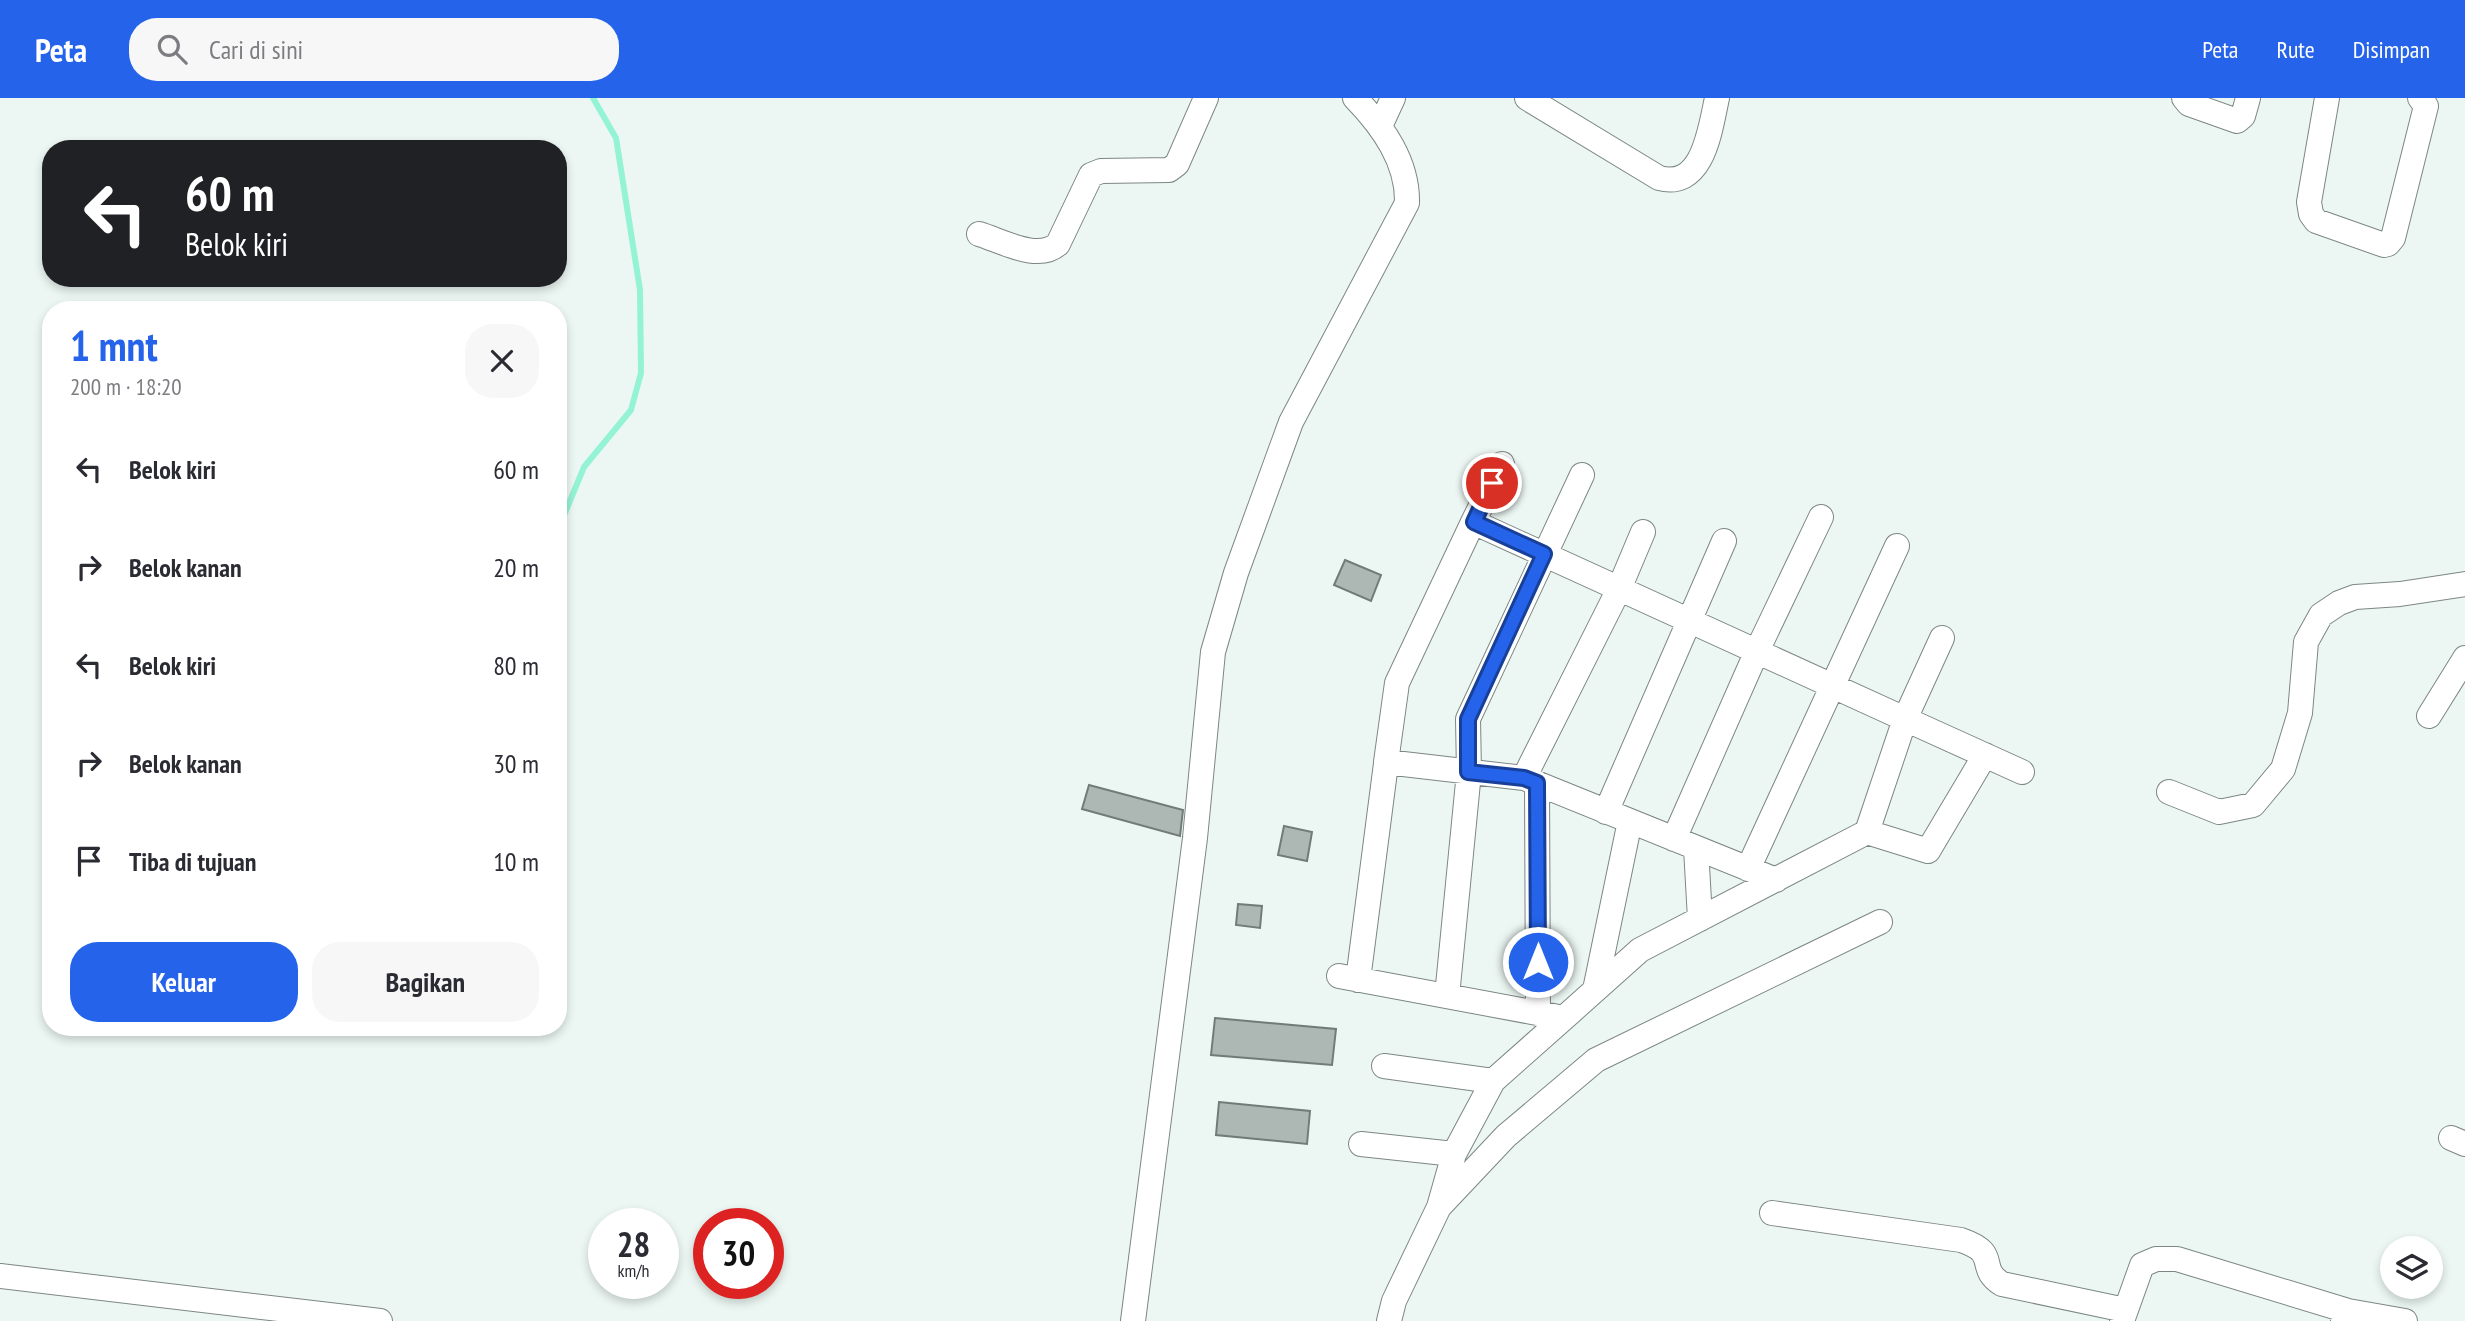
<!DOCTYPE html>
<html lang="id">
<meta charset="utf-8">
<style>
body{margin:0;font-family:"PT Sans Narrow",sans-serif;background:#f7f7f7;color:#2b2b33;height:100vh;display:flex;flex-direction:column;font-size:26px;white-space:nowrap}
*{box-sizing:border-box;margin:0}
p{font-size:23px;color:#7c7c81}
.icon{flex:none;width:38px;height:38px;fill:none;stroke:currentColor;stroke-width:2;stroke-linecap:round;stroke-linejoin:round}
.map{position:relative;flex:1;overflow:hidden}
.side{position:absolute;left:42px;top:203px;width:525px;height:735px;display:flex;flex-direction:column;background:#fff;border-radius:28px;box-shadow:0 4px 10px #0003}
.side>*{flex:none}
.top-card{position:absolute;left:42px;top:42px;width:525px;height:147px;border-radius:28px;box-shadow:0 4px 10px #0003;background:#202124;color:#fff;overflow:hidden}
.buttons{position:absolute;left:2380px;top:1138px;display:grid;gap:14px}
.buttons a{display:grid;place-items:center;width:63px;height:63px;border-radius:50%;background:#fff;box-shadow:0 4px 10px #0003;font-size:35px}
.speed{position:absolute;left:588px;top:1110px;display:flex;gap:14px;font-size:35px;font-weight:700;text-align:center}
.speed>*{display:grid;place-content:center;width:91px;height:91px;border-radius:50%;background:#fff;box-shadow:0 4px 10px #0003;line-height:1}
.speed small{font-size:18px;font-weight:400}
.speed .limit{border:10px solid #d22;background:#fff;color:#111}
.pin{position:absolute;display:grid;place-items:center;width:60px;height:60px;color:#fff;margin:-30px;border:4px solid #fff;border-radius:50%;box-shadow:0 2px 7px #0007}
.me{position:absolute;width:77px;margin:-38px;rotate:0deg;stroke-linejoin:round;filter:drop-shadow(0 0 5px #0008)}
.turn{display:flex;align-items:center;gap:24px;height:147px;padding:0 28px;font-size:32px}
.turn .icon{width:91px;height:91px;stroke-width:2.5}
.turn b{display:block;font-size:49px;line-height:60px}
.round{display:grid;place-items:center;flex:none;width:74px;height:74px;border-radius:28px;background:#f7f7f7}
.summary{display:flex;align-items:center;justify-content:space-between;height:119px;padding:0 28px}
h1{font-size:42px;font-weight:700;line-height:52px;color:#2563eb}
.button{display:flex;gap:14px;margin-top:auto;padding:14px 28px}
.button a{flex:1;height:80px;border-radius:28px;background:#2563eb;color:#fff;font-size:28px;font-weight:700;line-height:80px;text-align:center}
.button a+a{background:#f7f7f7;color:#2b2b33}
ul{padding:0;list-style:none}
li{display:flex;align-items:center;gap:21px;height:98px;padding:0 28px}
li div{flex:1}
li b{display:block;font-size:26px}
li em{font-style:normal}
header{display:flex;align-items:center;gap:42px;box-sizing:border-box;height:98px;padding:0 35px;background:#2563eb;color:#fff}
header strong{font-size:33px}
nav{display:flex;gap:38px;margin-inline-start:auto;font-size:24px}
.search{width:490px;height:63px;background:#f7f7f7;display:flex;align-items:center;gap:18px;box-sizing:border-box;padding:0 24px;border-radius:28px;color:#7c7c81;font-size:26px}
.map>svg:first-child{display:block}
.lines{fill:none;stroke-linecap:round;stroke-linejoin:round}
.stream{stroke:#95f3d5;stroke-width:6}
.building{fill:#adb8b4;stroke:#717c78;stroke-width:2}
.minor-casing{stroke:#7c8783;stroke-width:26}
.minor{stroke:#fff;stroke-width:24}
.route-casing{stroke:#184099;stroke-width:18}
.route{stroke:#2563eb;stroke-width:12}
</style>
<header>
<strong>Peta</strong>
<div class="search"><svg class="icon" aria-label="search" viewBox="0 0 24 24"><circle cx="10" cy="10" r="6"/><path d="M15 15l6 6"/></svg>Cari di sini</div>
<nav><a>Peta</a><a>Rute</a><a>Disimpan</a></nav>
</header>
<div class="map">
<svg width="2465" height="1223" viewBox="0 0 2465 1223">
<rect width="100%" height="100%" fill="#ecf7f3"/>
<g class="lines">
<!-- stream -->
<path class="stream" d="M558 432 584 369 631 312 641 275 640 192 616 40 593 0"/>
</g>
<!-- building -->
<path class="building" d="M1345 462 1381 477 1371 503 1334 487Z
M1089 687 1183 712 1180 738 1082 711Z
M1284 728 1312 734 1307 763 1278 757Z
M1238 806 1262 808 1260 830 1236 827Z
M1215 920 1336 931 1332 967 1211 957Z
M1219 1004 1310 1013 1307 1046 1216 1037Z"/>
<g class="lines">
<!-- minor casing -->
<g class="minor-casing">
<path id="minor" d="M1527 0 1659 80C1703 92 1710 32 1717 0
M2184 0 2189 6 2237 23 2243 18 2248 0
M2327 0 2309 104 2311 116 2316 123 2384 147 2388 146 2393 140 2426 8 2420 0
M1381 26 1393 0
M979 136C1002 143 1038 164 1058 146L1091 77 1101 73 1169 72 1177 66 1206 0
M1473 424 1502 366
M2429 618 2465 560
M1524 680 1619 491 1643 434
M1537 685 1538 916
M2169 694 2219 714 2253 707 2283 671 2300 615 2306 544 2321 517 2339 505 2355 499 2400 496 2465 486
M1606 714 1724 443
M1867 734 1928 753 1985 657
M1674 741 1757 553 1821 419
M1696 750 1700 821
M1748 771 1897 448
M1776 782 1524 680 1386 664 1397 585 1473 424 1905 621 1942 540
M1339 878 1564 920 1493 983
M1358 882 1388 650
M1595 892 1630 723
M1447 898 1469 674 1468 621 1582 377
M1564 920 1640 852 1867 734 1905 621 2022 674
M1384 968 1493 983 1454 1056
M2451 1040 2465 1046
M1361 1046 1454 1056 1439 1109 1394 1203 1389 1223
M1439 1109 1506 1038 1596 962 1880 824
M1772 1115 1961 1142C2002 1156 1975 1169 2002 1186L2125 1212
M0 1178 380 1223
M1133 1223 1195 740 1213 554 1236 475 1291 324 1407 105C1408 64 1383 29 1355 0
M2122 1223 2142 1167 2156 1161H2177L2348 1213
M2343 1223 2348 1213 2405 1223"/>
</g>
<!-- minor -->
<use href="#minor" class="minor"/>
</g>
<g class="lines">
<!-- route casing -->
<g class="route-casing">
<path id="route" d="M1492 385 1474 424 1544 456 1468 621V674L1524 680 1537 685 1538 864"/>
</g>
<!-- route -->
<use href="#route" class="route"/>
</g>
</svg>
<div class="buttons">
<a><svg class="icon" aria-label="layers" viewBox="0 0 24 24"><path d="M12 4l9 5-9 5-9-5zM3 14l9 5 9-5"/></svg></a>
</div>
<div class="speed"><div>28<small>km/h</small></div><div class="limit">30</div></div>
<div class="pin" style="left:1492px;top:385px;background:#d93025"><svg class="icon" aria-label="arrive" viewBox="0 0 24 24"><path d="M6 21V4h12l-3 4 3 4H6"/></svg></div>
<svg class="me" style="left:1538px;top:864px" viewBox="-20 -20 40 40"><circle r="17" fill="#2563eb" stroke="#fff" stroke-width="3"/><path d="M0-11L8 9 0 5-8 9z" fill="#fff"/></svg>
<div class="top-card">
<div class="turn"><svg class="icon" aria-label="left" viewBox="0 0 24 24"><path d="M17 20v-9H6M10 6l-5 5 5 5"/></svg><div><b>60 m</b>Belok kiri</div></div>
</div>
<section class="side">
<div class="summary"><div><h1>1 mnt</h1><p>200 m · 18:20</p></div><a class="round"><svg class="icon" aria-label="close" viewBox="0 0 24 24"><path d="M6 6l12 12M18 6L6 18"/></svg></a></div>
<ul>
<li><svg class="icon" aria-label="left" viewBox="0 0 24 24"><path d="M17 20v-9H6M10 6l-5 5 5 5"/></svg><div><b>Belok kiri</b></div><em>60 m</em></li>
<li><svg class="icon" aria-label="right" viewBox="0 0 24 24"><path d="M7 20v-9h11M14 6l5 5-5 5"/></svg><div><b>Belok kanan</b></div><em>20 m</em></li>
<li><svg class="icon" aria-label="left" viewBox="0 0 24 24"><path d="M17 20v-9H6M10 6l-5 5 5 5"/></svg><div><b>Belok kiri</b></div><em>80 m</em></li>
<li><svg class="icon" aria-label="right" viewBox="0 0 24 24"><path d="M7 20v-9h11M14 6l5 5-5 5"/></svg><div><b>Belok kanan</b></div><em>30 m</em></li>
<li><svg class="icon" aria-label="arrive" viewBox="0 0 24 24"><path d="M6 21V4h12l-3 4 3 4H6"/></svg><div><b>Tiba di tujuan</b></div><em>10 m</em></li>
</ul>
<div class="button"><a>Keluar</a><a>Bagikan</a></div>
</section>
</div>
